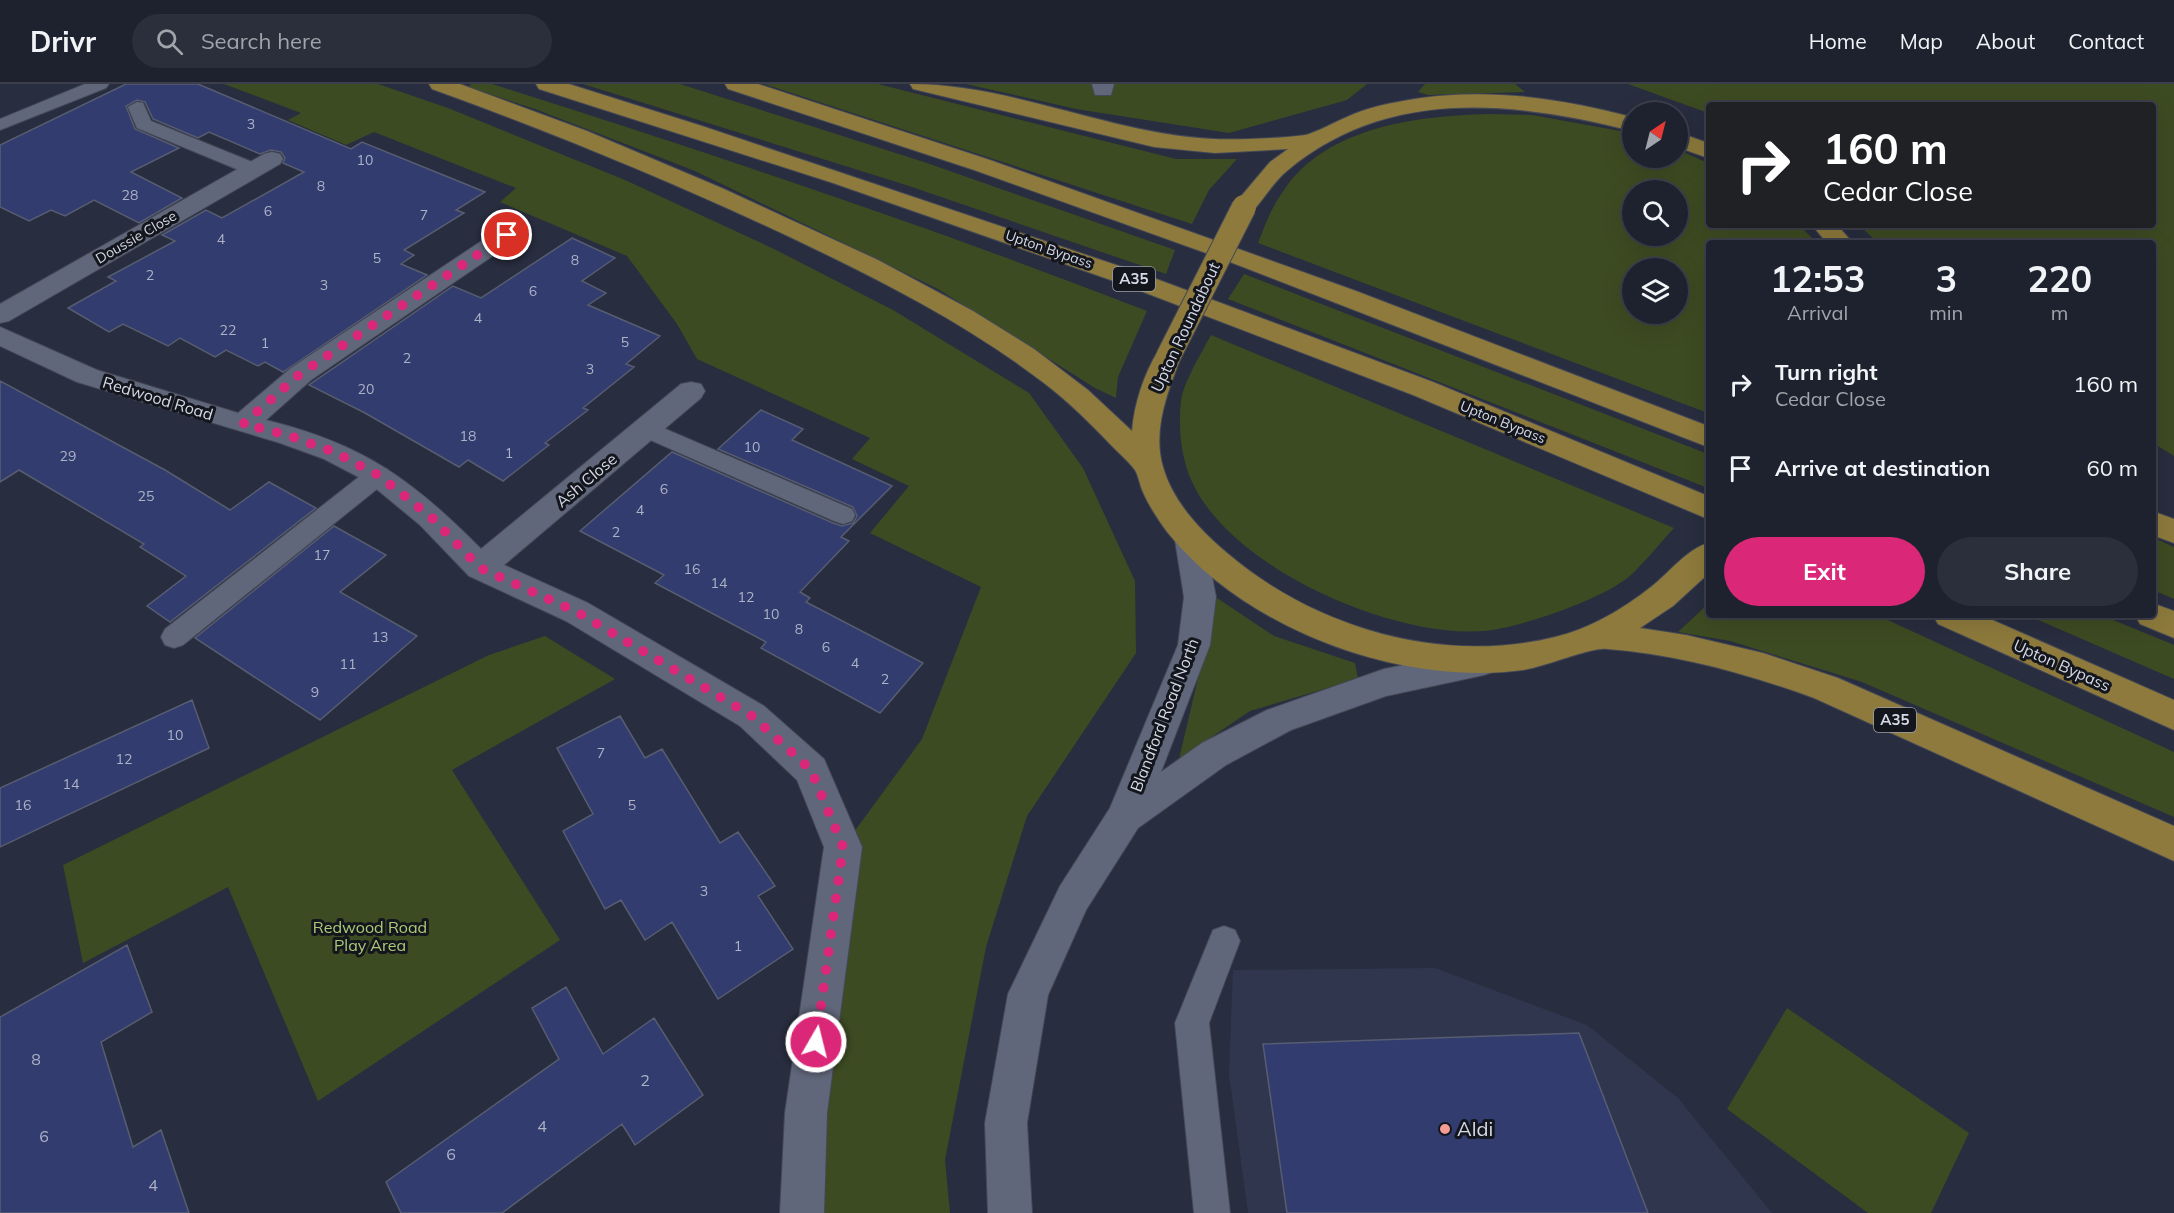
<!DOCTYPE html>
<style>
body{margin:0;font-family:Mulish,sans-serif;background:#2b2f3b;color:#f1f3f6;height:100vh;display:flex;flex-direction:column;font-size:22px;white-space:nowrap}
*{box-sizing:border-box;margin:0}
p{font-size:20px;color:#a1a4aa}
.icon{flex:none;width:33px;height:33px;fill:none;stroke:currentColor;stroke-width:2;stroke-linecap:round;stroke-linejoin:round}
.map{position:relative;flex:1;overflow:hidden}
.details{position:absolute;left:1706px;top:156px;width:450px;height:378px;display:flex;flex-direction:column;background:#1e222f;border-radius:6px;box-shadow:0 6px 24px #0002,0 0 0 2px #3c3f4b}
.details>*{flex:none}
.banner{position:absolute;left:1706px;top:18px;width:450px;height:126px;border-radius:6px;box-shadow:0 6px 24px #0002,0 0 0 2px #3c3f4b;background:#202124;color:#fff;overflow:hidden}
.needle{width:39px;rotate:35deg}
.tools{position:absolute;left:1622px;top:18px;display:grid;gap:12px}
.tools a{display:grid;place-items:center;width:66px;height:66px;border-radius:50%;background:#1e222f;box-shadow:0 6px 24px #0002,0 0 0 2px #3c3f4b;font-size:30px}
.pin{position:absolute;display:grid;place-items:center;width:51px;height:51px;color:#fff;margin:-26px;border:3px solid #fff;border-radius:50%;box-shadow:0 2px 6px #0007}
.me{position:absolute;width:66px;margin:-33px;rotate:8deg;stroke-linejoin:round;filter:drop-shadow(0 0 4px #0008)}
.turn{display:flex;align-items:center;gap:21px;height:126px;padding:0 18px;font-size:27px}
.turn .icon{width:78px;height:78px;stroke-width:2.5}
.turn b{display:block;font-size:42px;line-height:51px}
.eta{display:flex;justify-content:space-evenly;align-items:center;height:102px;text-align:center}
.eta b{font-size:36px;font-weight:700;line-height:42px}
.button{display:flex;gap:12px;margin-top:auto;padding:12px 18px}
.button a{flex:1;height:69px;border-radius:36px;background:#db2777;color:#fff;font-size:24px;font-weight:700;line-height:69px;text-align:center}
.button a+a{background:#2b2f3b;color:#f1f3f6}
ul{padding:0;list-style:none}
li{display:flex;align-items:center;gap:18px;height:84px;padding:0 18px}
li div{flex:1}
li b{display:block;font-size:22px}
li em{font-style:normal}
header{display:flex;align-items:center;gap:36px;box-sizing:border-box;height:84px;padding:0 30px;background:#1e222f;border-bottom:2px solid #3c3f4b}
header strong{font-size:28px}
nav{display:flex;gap:33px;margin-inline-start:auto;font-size:21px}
.search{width:420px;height:54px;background:#2b2f3b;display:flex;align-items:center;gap:15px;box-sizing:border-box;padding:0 21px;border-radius:33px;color:#a1a4aa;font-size:22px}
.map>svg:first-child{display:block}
.built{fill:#30364e}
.green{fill:#3d4b22;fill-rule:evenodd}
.building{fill:#323c6e;stroke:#575d71;stroke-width:1.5}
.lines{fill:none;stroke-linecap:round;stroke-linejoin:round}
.service-casing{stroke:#444857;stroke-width:2}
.minor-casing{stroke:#444857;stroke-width:2}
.secondary-casing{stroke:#444857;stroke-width:2}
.trunk-casing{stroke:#444857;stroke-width:2}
.service{fill:#61677b;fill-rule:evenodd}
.minor{fill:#61677b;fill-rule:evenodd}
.secondary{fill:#61677b;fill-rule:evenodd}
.trunk{fill:#8d7a3c;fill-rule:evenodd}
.trunk-bridge-casing{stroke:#444857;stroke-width:26;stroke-linecap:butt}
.trunk-bridge{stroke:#8d7a3c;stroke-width:24}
.route{stroke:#db2777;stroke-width:10;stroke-dasharray:0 18}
.poi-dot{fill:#f59c95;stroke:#14161e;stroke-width:2}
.labels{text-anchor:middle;stroke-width:6;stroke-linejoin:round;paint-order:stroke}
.number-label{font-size:14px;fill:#adb2c7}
.far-street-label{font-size:14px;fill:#d6d9e5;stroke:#14161e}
.shield{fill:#14161e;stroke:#9c9ea9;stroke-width:1.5}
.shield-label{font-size:15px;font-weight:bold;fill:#d6d9e5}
.street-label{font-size:16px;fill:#d6d9e5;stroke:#14161e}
.park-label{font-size:16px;fill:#adcb76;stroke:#14161e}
.near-number-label{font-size:16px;fill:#adb2c7}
.near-poi-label{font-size:20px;fill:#d6d9e5;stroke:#14161e;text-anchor:start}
</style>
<header>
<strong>Drivr</strong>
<div class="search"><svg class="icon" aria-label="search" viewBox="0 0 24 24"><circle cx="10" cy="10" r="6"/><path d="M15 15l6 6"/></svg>Search here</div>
<nav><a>Home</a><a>Map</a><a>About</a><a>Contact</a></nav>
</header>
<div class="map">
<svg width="2174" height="1129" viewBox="0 0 2174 1129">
<rect width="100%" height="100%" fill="#282d3f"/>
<!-- built -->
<path class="built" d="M1435 884 1587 941 1678 1014 1772 1129H1248L1229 990 1233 886Z"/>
<!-- green -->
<path class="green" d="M224 0H378L448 24 625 96 774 165 893 226 1029 309 1083 384 1135 497 1136 569 1027 732 986 863 945 1076 950 1129H802L843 763 922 655 981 503 870 449 909 402 852 375 870 354 697 275 677 240 627 172 500 118 516 104 374 48 346 61 288 36 301 29Z
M471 0H492C713 70 931 143 1147 227L1118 293 1116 314 1095 304 938 205 695 87 535 25 468 3Z
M583 0H680L927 79 1175 166 1166 190 906 101Z
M764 0H878L1176 75H1237L1209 106 1192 140Z
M966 0H1367L1347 16 1229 49 1076 25Z
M1425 0H1515L1525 8 1428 11 1418 8Z
M1628 0H2174V372L2153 359 2152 159H1878L1859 141H2152V21H1708V29Z
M1488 30 1532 31 1626 48 1632 50V74H1677V65L1708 79V141H1799L1817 159H1708V329L1258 159C1265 141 1272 122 1284 106 1327 42 1419 32 1488 30ZM1632 106H1677V152H1632ZM1632 184H1677V230H1632Z
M1244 190 1708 370V404L1228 215Z
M1211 251 1674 444C1660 459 1646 477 1631 491 1604 515 1520 544 1483 547 1392 554 1236 486 1194 402 1181 376 1178 345 1181 317 1183 299 1202 268 1211 251Z
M2152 453 2174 463V515L2153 506Z
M1217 514 1274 552 1355 579 1358 595 1250 627 1179 675Z
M1708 520V531H1877L2174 668V733L1862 598 1730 557 1678 548Z
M2027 531H2101L2174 561V595Z
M545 552 615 595 452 686 560 856 318 1017 228 803 83 879 63 781 489 571Z
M1787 924 1969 1049 1931 1129H1868L1727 1025Z"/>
<!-- building -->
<path class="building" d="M126 0H198L351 65 362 58 485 108 456 126 464 129 404 166 414 171 401 180 427 191 283 288 265 278 258 282 226 266 215 273 180 254 168 262 123 240 109 248 68 224 116 197 108 193 175 157 162 151 206 126 222 134 304 88 283 79 285 74 281 68 271 66 260 70 209 48 198 54 153 35 145 18 137 16 126 22 135 45 179 64 131 88 182 114 139 139 94 116 65 132 51 126 29 137 0 123V61Z
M572 154 615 174 582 197 606 209 588 221 660 252 626 280 634 283 583 324 588 326 545 359 549 361 503 397 468 376 459 383 365 329 309 301 453 202 481 214Z
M0 297 165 386 230 426 269 398 316 424 170 538 147 522 186 492 140 463 144 460 19 386 0 398Z
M761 326 803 345 792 356 892 402 841 453 849 457 800 508 810 514 806 518 923 579 880 629 761 564 766 558 655 499 664 491 580 447 672 368 833 439 842 442 853 439 857 432 853 423 718 365Z
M334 442 386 471 340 508 417 552 320 636 195 554Z
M192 616 209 664 0 763V704Z
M620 632 645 674 662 665 720 759 738 748 775 802 758 812 793 865 718 915 672 838 645 856 621 816 605 825 563 747 593 730 557 664Z
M127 861 152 928 101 958 133 1063 161 1046 189 1129H0V933Z
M566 903 603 970 654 934 703 1011 635 1061 622 1040 502 1129H401L386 1098 559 975 532 924Z
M1579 949 1648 1129H1287L1263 960Z"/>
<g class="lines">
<!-- service casing -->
<g class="service-casing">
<path id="service" d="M85 0H109L106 4 0 46V35Z
M137 18 143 19 151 37 260 81 262 85 260 89H246L137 44 128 23Z
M647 337 852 425 855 431 852 437 843 440 834 437 639 351 635 345 639 339Z
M378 382 387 385 390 391 387 397 183 561 174 564 165 561 161 553 165 545 369 385Z
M1224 842 1235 846 1240 857 1209 939 1230 1129H1194L1175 939 1213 846Z"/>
</g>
<!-- minor casing -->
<g class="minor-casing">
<path id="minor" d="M1092 0H1114L1111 11H1095Z
M272 68 280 70 283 75 280 80 9 237 0 239V220L264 70Z
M507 144 516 146 519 151 516 156 311 296 266 336C363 360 412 395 481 465L681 300 691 298 701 300 705 307 701 314 504 481 588 519 764 622 824 675 862 763 827 1029 824 1129H780L785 1029 824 763 797 696 740 642 566 537 469 492 420 441 368 398 324 375 280 359 77 298 0 262V243L97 286 238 329 291 284 498 146Z"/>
</g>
<!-- secondary casing -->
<g class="secondary-casing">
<path id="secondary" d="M1190 445 1201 448 1205 456 1216 513 1210 561 1161 688 1202 659 1267 626 1384 585 1484 565 1496 569 1501 578 1496 587 1484 591 1386 612 1291 646 1226 681 1138 744 1086 826 1048 911 1027 1039 1032 1129H988L985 1039 1008 910 1060 802 1110 724 1178 561 1184 513 1175 456 1179 448Z"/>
</g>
<!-- trunk casing -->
<g class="trunk-casing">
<path id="trunk" d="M429 0H460L587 47 724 105 878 176 973 227 1034 265 1088 306 1132 347C1134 320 1144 290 1158 267L1168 264 1178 267 1181 273C1168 307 1152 346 1163 383 1173 418 1200 446 1227 469 1315 544 1442 581 1555 553 1589 545 1623 525 1651 503 1669 489 1686 466 1708 459V490L1673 522 1640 544 1686 551 1763 569 1838 594 2174 742V777L1814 614C1748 590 1677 570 1607 565 1591 563 1545 583 1523 586 1453 596 1372 580 1307 551 1255 528 1204 494 1168 449 1159 437 1149 422 1143 408 1140 402 1139 393 1135 386 1129 378 1120 370 1113 363 1091 340 1069 318 1044 299 966 239 878 195 790 153 673 98 554 49 432 5Z
M536 0H569L702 42 1143 190 1433 298 1708 412V435L1413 311 1125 201 833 99 539 5Z
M725 0H758L990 76 1356 207 1708 342V363L1217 173 974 86 728 5Z
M910 0C1013 0 1110 50 1214 55 1228 56 1298 54 1309 50 1326 44 1342 34 1359 28 1378 21 1401 17 1421 14 1492 4 1563 15 1632 33V47C1514 17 1388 3 1288 86 1274 97 1264 115 1252 128H1236L1232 123 1270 78 1288 65 1215 69 1154 63 913 5Z
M1677 48 1708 59V74L1677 63Z
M1812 141H1837L1853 159H1827Z
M2152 427 2174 435V459L2152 451Z
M2152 519 2174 527V554L2140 540 2135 531H2152Z
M1933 531H1981L2174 616V646L1938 540Z"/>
</g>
<!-- service -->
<use href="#service" class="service"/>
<!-- minor -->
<use href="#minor" class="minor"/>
<!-- secondary -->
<use href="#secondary" class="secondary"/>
<!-- trunk -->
<use href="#trunk" class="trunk"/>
<!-- trunk-bridge casing -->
<g class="trunk-bridge-casing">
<path id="trunk-bridge" d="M1168 273 1244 123"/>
</g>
<!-- trunk-bridge -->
<use href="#trunk-bridge" class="trunk-bridge"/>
</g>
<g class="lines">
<!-- route -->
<path class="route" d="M507 151 300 290 243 340 287 351 334 368 378 391 431 433 480 484 577 528 752 632 811 686 843 763 816 958"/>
</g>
<!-- markers -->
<circle class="poi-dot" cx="1445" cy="1045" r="6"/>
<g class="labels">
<!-- number labels -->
<g class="number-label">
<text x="251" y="45">3</text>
<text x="365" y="81">10</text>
<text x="321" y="107">8</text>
<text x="130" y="116">28</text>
<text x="268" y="132">6</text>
<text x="424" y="136">7</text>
<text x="221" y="160">4</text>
<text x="377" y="179">5</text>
<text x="575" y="181">8</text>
<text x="150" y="196">2</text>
<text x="324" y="206">3</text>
<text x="533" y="212">6</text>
<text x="478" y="239">4</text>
<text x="228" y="251">22</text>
<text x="625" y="263">5</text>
<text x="265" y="264">1</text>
<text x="407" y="279">2</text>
<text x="590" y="290">3</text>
<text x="366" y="310">20</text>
<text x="468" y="357">18</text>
<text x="752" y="368">10</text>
<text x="509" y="374">1</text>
<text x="68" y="377">29</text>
<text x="664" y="410">6</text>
<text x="146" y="417">25</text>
<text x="640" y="431">4</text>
<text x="616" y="453">2</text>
<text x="322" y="476">17</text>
<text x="692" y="490">16</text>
<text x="719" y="504">14</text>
<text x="746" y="518">12</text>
<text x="771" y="535">10</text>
<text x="799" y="550">8</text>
<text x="380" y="558">13</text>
<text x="826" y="568">6</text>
<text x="855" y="584">4</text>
<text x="348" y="585">11</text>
<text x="885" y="600">2</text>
<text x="315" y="613">9</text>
<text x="175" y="656">10</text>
<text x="601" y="674">7</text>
<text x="124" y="680">12</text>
<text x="71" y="705">14</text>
<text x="23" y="726">16</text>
<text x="632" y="726">5</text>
<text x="704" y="812">3</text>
<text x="738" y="867">1</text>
</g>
<!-- far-street labels -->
<g class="far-street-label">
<text transform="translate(136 153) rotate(-30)" y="5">Doussie Close</text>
<text transform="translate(1049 165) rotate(19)" y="5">Upton Bypass</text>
<text transform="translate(1503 338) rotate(22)" y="5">Upton Bypass</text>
</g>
<!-- shield labels -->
<g class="shield">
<rect x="1113" y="183" width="42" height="24" rx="4.5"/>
<rect x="1874" y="624" width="42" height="24" rx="4.5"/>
</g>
<g class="shield-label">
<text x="1134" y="200">A35</text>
<text x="1895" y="641">A35</text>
</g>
<!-- street labels -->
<g class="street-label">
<text transform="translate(1185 243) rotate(-65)" y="6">Upton Roundabout</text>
<text transform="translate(158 314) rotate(17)" y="6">Redwood Road</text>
<text transform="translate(586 396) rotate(-40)" y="6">Ash Close</text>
<text transform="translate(2062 581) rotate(24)" y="6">Upton Bypass</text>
<text transform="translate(1164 631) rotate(-69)" y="6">Blandford Road North</text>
</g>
<!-- park labels -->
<g class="park-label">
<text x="370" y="849">Redwood Road<tspan x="370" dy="18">Play Area</tspan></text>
</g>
<!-- near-number labels -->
<g class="near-number-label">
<text x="36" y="981">8</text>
<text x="645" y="1002">2</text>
<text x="542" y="1048">4</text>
<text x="44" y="1058">6</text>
<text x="451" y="1076">6</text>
<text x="153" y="1107">4</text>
</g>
<!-- near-poi labels -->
<g class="near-poi-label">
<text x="1457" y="1052">Aldi</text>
</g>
</g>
</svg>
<div class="tools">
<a><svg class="needle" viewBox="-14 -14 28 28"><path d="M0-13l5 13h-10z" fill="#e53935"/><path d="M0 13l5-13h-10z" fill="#a1a4aa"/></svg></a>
<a><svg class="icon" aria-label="search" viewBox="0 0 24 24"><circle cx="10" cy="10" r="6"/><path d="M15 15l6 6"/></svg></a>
<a><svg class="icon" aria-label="layers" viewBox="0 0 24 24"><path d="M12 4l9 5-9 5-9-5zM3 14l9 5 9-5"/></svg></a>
</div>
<div class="pin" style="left:507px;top:151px;background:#d93025"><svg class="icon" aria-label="arrive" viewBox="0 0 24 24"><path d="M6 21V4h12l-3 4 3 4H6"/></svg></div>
<svg class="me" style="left:816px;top:958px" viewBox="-20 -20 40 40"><circle r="17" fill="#db2777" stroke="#fff" stroke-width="3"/><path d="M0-11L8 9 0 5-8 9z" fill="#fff"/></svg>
<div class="banner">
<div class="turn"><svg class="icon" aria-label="right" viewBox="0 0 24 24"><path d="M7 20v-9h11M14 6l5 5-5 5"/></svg><div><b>160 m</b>Cedar Close</div></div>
</div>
<section class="details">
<div class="eta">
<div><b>12:53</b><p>Arrival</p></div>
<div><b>3</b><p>min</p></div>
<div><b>220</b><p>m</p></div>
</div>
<ul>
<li><svg class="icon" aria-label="right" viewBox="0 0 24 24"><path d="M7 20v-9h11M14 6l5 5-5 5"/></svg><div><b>Turn right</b><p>Cedar Close</p></div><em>160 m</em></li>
<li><svg class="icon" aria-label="arrive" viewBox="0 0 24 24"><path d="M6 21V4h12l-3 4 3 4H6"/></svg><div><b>Arrive at destination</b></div><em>60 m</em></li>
</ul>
<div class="button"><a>Exit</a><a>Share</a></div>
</section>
</div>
